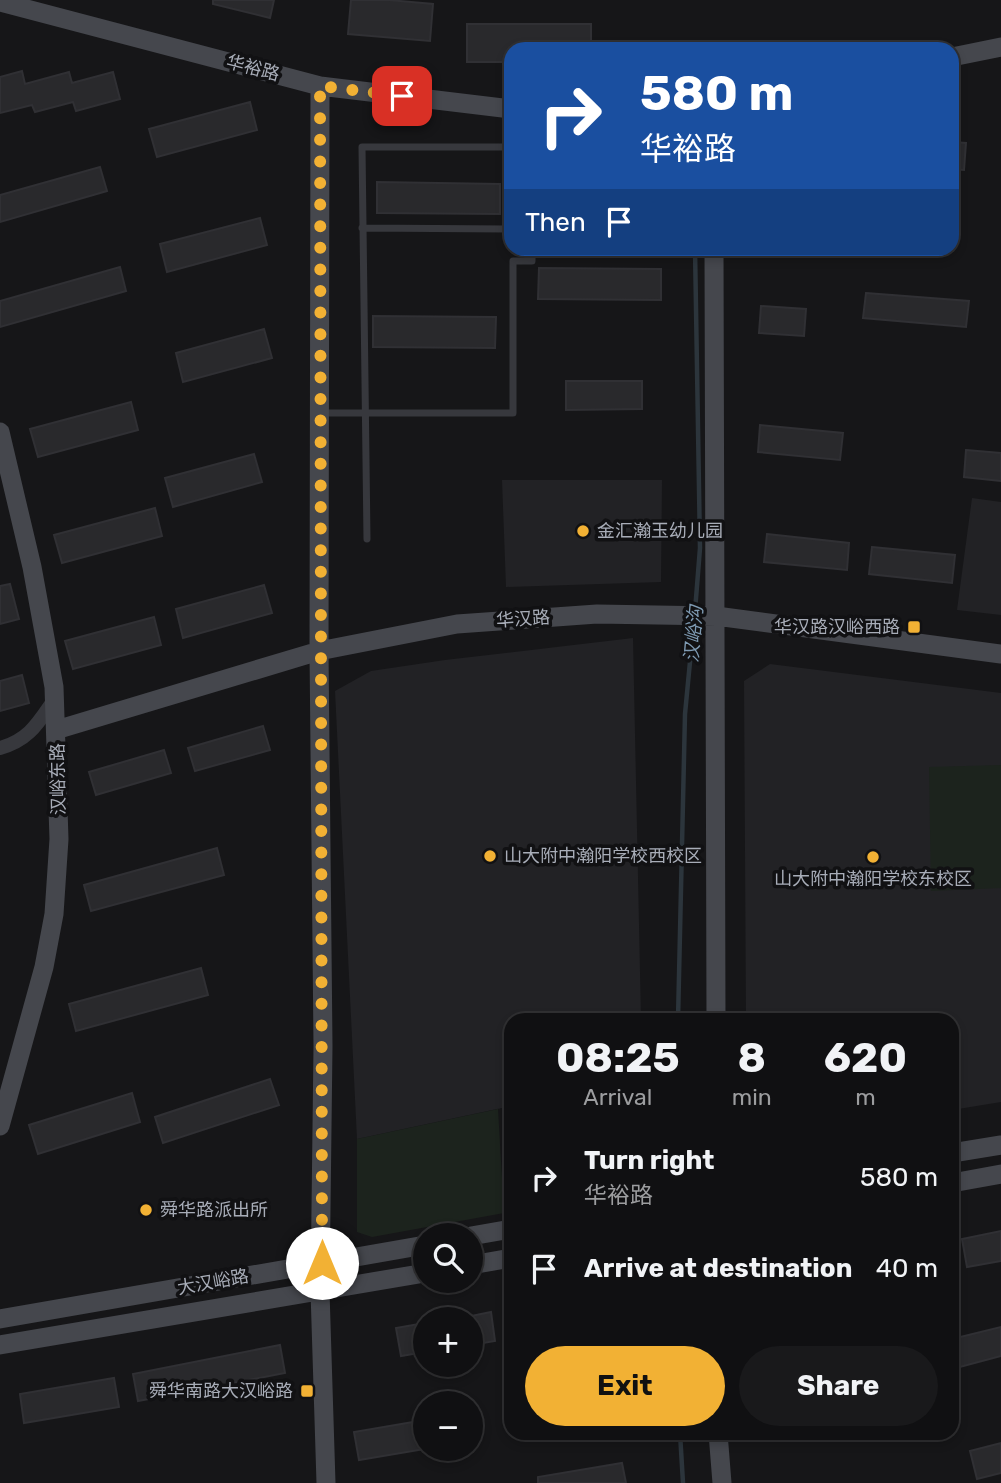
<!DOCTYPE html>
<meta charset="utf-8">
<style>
body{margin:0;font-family:Rubik,"Noto Sans SC",sans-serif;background:#19191b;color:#f1f3f6;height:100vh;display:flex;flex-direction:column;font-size:26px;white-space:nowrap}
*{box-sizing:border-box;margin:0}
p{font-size:23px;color:#9c9d9f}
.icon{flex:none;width:38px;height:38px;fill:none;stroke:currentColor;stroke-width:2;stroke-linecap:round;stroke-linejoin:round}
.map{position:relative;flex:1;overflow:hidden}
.side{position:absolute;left:504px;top:1013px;width:455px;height:427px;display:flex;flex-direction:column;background:#101012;border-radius:21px;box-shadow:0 4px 10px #0003,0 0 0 2px #303032}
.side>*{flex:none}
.banner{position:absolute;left:504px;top:42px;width:455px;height:214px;border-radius:21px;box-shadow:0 4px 10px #0003,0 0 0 2px #303032;background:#1a4fa0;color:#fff;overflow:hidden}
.fabs{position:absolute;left:413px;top:1223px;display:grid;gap:14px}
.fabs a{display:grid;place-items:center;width:70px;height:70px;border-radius:50%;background:#101012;box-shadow:0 4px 10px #0003,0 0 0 2px #303032;font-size:35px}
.pin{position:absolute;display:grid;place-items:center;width:60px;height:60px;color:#fff;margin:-30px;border-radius:14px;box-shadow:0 4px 10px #0006}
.me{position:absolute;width:77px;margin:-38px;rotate:0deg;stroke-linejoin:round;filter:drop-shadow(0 0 5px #0008)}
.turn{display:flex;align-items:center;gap:24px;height:147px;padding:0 21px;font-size:32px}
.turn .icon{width:91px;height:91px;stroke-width:2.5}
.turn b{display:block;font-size:49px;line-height:60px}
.then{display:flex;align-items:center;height:66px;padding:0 21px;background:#0003;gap:14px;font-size:26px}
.eta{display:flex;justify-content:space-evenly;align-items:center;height:119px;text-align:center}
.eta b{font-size:42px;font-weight:700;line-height:49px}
.primary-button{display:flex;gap:14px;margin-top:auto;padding:14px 21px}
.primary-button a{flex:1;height:80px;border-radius:42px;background:#f2b134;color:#111;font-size:28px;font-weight:700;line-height:80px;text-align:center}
.primary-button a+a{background:#19191b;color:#f1f3f6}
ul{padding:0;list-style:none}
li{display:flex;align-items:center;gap:21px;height:91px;padding:0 21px}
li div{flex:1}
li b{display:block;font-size:26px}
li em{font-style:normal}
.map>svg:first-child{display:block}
.built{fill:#222225}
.green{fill:#1c231d}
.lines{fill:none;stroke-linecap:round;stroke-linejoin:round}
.stream{stroke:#2c353c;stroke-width:4.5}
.building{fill:#29292c;stroke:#303034;stroke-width:2}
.lane{stroke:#37383d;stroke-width:7}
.street{stroke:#37383d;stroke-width:14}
.secondary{stroke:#45474d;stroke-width:19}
.route{stroke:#f2b134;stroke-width:12;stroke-dasharray:0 21.6}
.poi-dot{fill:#f2b134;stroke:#111113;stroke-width:2.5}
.labels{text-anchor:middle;stroke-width:7;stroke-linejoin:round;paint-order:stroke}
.street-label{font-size:18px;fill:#a8adb8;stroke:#111113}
.poi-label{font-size:18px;fill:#a8adb8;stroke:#111113;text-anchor:start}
.water-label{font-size:19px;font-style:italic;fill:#7f9bb3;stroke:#111113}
</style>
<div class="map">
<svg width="1001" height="1483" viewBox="0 0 1001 1483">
<rect width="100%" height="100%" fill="#161618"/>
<!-- built -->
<path class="built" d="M662 480 661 582 506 587 502 480Z
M972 498 1001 502V615L957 610Z
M633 638 641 1020H511V1106L357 1139 335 691 371 671 445 660Z
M770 664 1001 693V1102L952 1110V1020H746L744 681Z"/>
<!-- green -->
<path class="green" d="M1001 765V888L931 891 929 767Z
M498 1109 504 1213 372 1237 357 1232V1139Z"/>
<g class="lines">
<!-- stream -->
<path class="stream" d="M695 611 700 548 695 248
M678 1020 685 714 694 620
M680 1433 683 1483"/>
</g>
<!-- building -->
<path class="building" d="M213 0H274L270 18 213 4Z
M351 0H389L433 4 430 41 348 34Z
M467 24H591V49H511V62H467Z
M22 71 25 84 69 72 72 83 113 72 120 99 76 111 73 102 35 112 32 105 0 113V77Z
M250 102 257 130 157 157 149 129Z
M952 142 966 143 964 170 952 169Z
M100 167 107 191 0 222V195Z
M377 182 500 184V214L377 213Z
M260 218 267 245 167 272 160 244Z
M120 267 126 291 0 327V301Z
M539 268 661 269V300L538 299Z
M866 293 969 301 966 327 863 318Z
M761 306 806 309 804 336 759 333Z
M373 316 496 317 495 348 373 347Z
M264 329 272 358 183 382 176 353Z
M566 381H642V409L566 410Z
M131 402 138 430 38 457 30 429Z
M760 425 843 433 840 460 758 452Z
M966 450 1001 453V481L964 477Z
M254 454 262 482 173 507 165 478Z
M155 508 162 536 62 563 54 535Z
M767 534 849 543 847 570 764 562Z
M872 547 955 555 952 583 869 574Z
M10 584 19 619 0 624V586Z
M264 585 272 613 183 638 176 609Z
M154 617 161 645 73 669 65 641Z
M22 675 29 703 0 711V681Z
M263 726 270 750 195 771 188 748Z
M164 750 171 773 96 795 89 772Z
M217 848 224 875 91 911 84 885Z
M201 968 208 995 76 1031 69 1004Z
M270 1079 279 1105 163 1143 155 1117Z
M132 1093 140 1122 38 1154 29 1125Z
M1001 1231V1261L967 1267 962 1239Z
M491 1312 495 1341 471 1345V1316Z
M425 1323V1352L401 1356 396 1328Z
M1001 1327V1356L956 1368 952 1339Z
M280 1345 285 1373 138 1401 133 1374Z
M114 1378 119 1407 24 1423 20 1394Z
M425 1420V1449L359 1460 354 1432Z
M1001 1443V1473L977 1479 970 1451Z
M622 1463 626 1483H538V1477Z"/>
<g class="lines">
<!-- lane -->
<path class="lane" d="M362 228 507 229 509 147H362L367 539
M321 413H513V261H532V248"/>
<!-- street -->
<path class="street" d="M0 748C29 740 38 723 54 700"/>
<!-- secondary -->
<path class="secondary" d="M0 2 320 86 511 109
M952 57 1001 47
M320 86 319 651 323 1046 320 1291 326 1483
M714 248 716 1020
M0 432 32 567 54 687 59 839 54 914 44 967 0 1126
M56 730 319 651 457 624 597 614 716 616 1001 654
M952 1153 1001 1145
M952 1183 1001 1174
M471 1236 511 1229
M471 1265 511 1258
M0 1319 425 1245
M0 1345 425 1273
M718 1433 722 1483"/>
</g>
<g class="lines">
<!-- route -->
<path class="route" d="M322 1263 320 86 402 96"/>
</g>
<!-- markers -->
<g class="poi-dot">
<circle cx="583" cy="531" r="7"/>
<rect x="907" y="620" width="14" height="14" rx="3.5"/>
<circle cx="490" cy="856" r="7"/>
<circle cx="873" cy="857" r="7"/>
<circle cx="146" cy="1210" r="7"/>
<rect x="300" y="1384" width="14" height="14" rx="3.5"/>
</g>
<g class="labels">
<!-- street labels -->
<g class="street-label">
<text transform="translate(253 68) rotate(15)" y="6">华裕路</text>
<text transform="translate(523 619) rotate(-4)" y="6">华汉路</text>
<text transform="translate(58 779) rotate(-91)" y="6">汉峪东路</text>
<text transform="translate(213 1282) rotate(-10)" y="6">大汉峪路</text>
</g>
<!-- poi labels -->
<g class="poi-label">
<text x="597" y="537">金汇瀚玉幼儿园</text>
<text x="900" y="633" text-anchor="end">华汉路汉峪西路</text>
<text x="504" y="862">山大附中瀚阳学校西校区</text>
<text x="873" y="885" text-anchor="middle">山大附中瀚阳学校东校区</text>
<text x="160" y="1216">舜华路派出所</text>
<text x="293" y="1397" text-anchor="end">舜华南路大汉峪路</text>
</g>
<!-- water labels -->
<g class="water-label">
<text transform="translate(693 634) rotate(-85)" y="7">汉峪沟</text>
</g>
</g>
</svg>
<div class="fabs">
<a><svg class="icon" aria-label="search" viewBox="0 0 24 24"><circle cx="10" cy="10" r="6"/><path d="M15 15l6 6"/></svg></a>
<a>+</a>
<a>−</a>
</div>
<div class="pin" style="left:402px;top:96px;background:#d93025"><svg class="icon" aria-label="arrive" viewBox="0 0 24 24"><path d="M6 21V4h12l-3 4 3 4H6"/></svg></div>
<svg class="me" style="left:322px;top:1263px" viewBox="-20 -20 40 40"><circle r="19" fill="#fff"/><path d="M0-13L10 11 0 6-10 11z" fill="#f2b134"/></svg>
<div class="banner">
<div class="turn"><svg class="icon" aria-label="right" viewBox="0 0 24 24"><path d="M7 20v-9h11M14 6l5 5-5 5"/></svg><div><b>580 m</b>华裕路</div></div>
<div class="then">Then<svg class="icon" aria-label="arrive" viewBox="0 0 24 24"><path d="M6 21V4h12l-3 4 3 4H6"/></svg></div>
</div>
<section class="side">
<div class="eta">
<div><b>08:25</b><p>Arrival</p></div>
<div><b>8</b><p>min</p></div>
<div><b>620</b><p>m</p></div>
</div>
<ul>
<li><svg class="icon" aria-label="right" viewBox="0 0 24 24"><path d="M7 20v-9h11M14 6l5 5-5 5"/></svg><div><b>Turn right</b><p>华裕路</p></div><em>580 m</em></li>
<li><svg class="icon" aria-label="arrive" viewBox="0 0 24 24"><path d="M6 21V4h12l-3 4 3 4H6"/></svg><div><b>Arrive at destination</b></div><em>40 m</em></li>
</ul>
<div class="primary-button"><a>Exit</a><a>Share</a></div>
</section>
</div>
